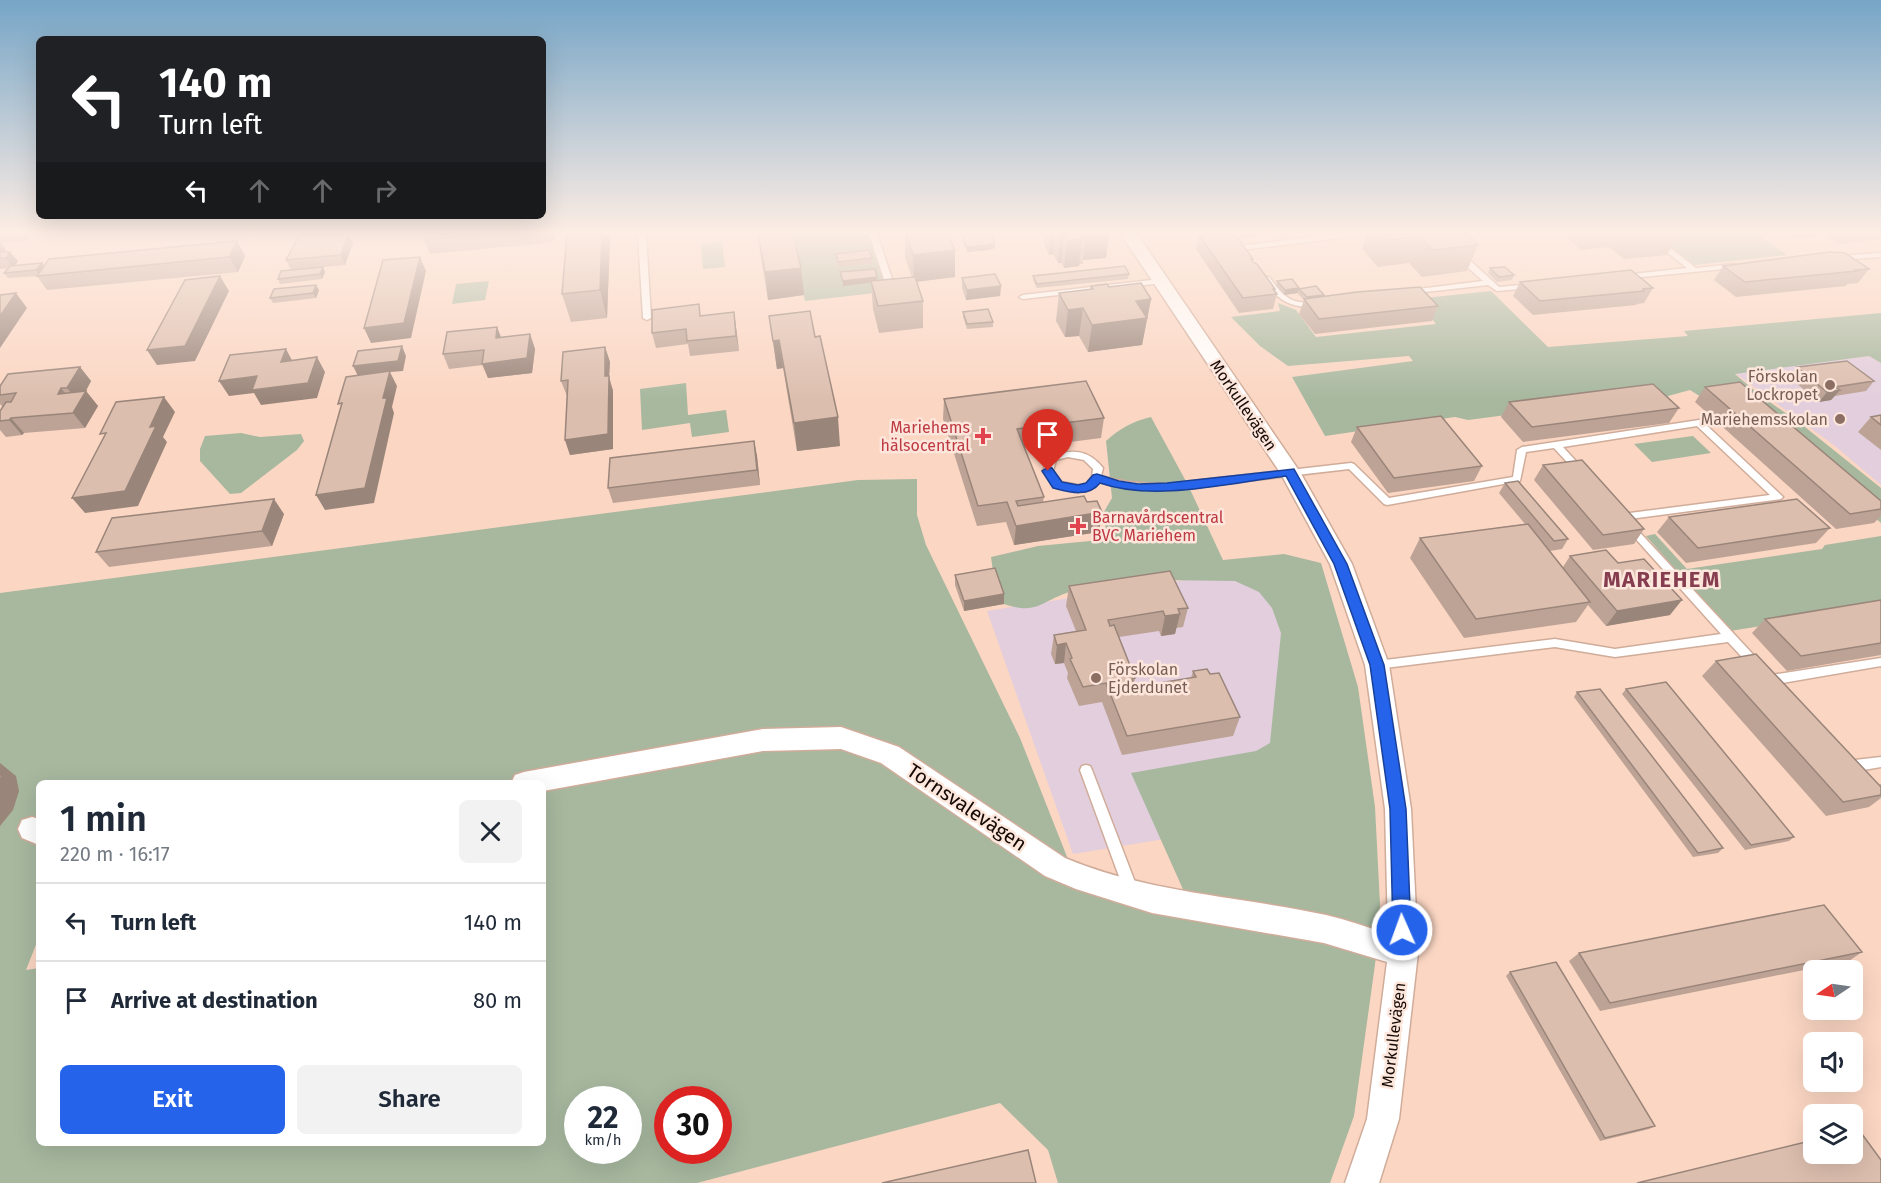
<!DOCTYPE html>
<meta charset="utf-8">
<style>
body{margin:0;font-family:"Fira Sans",sans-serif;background:#f2f2f3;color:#1f2937;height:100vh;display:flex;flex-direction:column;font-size:22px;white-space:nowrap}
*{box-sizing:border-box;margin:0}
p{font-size:20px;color:#747a83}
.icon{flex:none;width:33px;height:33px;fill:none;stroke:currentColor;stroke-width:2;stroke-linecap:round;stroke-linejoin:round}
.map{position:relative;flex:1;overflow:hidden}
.sheet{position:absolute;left:36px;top:780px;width:510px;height:366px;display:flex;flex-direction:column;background:#fff;border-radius:9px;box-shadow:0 6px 24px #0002}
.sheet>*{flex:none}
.banner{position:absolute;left:36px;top:36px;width:510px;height:183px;border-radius:9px;box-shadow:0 6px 24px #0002;background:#202124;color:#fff;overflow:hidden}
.needle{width:39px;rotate:257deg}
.controls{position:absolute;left:1803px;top:960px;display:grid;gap:12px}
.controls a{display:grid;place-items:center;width:60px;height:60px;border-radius:9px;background:#fff;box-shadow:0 6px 24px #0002;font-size:30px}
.speed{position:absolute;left:564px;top:1086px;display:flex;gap:12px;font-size:30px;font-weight:700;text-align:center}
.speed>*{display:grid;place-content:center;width:78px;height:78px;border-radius:50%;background:#fff;box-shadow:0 6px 24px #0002;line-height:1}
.speed small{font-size:15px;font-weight:400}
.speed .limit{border:9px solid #d22;background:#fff;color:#111}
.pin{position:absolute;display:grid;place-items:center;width:51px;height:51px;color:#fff;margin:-62px -26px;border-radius:50% 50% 50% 0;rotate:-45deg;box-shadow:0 0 6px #0007}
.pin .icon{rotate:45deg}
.me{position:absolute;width:66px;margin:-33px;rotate:358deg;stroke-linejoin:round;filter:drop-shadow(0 0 4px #0008)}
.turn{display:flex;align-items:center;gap:21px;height:126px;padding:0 24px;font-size:27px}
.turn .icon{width:78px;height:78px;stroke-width:2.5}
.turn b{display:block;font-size:42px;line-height:51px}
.lanes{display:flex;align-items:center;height:57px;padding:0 24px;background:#0003;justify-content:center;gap:30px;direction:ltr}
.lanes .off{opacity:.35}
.round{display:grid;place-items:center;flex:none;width:63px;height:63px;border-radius:9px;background:#f2f2f3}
.headline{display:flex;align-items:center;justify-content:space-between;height:102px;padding:0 24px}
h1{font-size:36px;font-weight:600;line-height:45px}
.action{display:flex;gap:12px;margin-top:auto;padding:12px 24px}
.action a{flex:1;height:69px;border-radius:9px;background:#2563eb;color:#fff;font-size:24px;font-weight:600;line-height:69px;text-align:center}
.action a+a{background:#f2f2f3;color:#1f2937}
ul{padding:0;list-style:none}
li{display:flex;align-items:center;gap:18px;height:78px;padding:0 24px;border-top:2px solid #e0e1e3}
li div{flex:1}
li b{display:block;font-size:22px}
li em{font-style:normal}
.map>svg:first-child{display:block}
.education{fill:#e2cedd}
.green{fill:#a7b89f;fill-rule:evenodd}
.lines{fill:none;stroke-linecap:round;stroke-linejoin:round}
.lane-casing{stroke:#d0ac9a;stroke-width:3}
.street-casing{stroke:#d0ac9a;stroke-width:3}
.lane{fill:#fff;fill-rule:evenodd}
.street{fill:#fff;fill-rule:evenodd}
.wall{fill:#bda396}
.shaded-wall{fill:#9a857a}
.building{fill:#dcbeae;stroke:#9a857a;stroke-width:1.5}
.route{fill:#2563eb;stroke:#184099;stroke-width:1.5}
.education-dot{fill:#8d6e63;stroke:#fde6db;stroke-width:2}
.health-dot{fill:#e0444e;stroke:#fde6db;stroke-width:2}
.labels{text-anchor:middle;stroke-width:5;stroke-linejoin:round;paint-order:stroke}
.education-label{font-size:16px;fill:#785e54;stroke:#fde6db;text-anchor:end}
.street-label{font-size:16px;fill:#140904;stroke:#fde6db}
.health-label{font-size:16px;fill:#be3a42;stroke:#fde6db;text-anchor:end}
.near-street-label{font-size:20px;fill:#140904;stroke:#fde6db}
.district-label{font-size:22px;font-weight:bold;letter-spacing:1.5px;fill:#853d4f;stroke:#fde6db}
</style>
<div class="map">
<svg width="1881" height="1183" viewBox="0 0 1881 1183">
<rect width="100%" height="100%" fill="#fbd6c3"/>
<!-- education -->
<path class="education" d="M1869 356 1881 363V485L1835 446 1735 373Z
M1292 563 1340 810 1073 854 987 611Z"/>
<!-- green -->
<path class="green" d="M790 234H873L892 291 805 301Z
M1654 234H1757L1787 255 1694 265Z
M722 242 725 267 703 269 701 244Z
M489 281 485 300 452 304 456 284Z
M1491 291 1548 347 1688 336 1684 331 1881 313V363L1869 356 1735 374 1761 396 1800 423 1881 488V523L1737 397H1701L1690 390 1668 396 1669 403 1645 397 1468 420 1455 417 1325 436 1292 377 1413 361 1409 356 1288 366 1260 346 1231 317 1280 311 1278 303 1296 310 1316 337 1436 324 1415 299Z
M686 383 688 415 726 410 729 432 692 437 690 423 642 430 640 389Z
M1151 417 1188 485 1223 560 1284 554 1321 563 1358 687 1375 807 1380 904 1377 950 1354 1116 1330 1183H1058L1048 1150 1000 1103 697 1183H0V593L858 480 917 479V515L926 545 1020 738 1075 877 1190 905 1131 773 1256 751 1270 743 1281 633 1272 608 1259 592 1235 581 1159 580 1069 592C1040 602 1037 615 1004 604L994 578 991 557 1038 546 1111 539 1101 517 1112 498 1106 441C1119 429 1133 421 1151 417ZM39 783H543V1143H39V968L26 970 39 937ZM578 1100H628V1150H578ZM668 1100H718V1150H668Z
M241 433 260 437 301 434 304 441 297 450 241 493 230 494 200 461V449L205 436Z
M1693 436 1711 453 1652 462 1634 444Z
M1655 534 1687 569 1822 549 1825 545 1881 536V607L1730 631 1646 536Z"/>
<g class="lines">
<!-- lane casing -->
<g class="lane-casing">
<path id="lane" d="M638 234H646L651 318 647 320 643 318Z
M869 234H877L896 291 895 293H889L888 291Z
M1335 234H1358L1355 236 1241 250 1237 248 1241 246Z
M1644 234H1652L1696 268 1734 264 1738 266 1734 268 1621 279V275H1624L1687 268Z
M1881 253V257L1839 260 1835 258 1839 256Z
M1457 254H1463L1499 287 1531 284 1535 286 1531 288 1497 291 1488 285 1407 294V290H1410L1483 281 1457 258Z
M1263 277H1269C1277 287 1285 300 1299 302 1306 303 1312 301 1318 304L1317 306C1291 310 1277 299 1262 279Z
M1160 279 1164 281 1163 283 1023 299 1019 297 1023 295Z
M1699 420 1702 421 1781 495 1783 497 1781 499 1622 520 1619 519 1617 517 1619 515 1622 514 1770 495 1697 426 1563 447 1586 472 1581 475 1578 474 1554 448 1526 452 1520 481 1387 505 1384 504 1349 469 1167 490 1131 489 1099 482C1088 496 1070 491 1055 487L1043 471 1049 456C1071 450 1087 448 1103 468L1101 476C1123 483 1145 484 1167 484L1351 463 1354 464 1389 498 1513 477 1517 450 1522 447ZM1068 457 1084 460 1093 469 1092 477 1086 484 1078 485 1061 482 1053 471 1056 460Z
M1629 523 1632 524 1761 663 1763 666 1761 669H1753L1728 642 1615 657 1555 647 1377 669 1373 668 1371 665 1373 662 1377 661 1555 639 1615 649 1721 634 1626 528 1624 526 1626 524Z
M1881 658V666L1771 685 1767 683 1765 680 1767 677 1771 675Z
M1881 757V767L1852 772 1848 771 1844 765 1846 761Z
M1086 765 1090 766 1092 770 1138 890 1136 894 1131 896 1126 894 1124 890 1080 770 1082 766Z"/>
</g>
<!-- street casing -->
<g class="street-casing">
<path id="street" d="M1121 234H1137L1300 472 1352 564 1389 665 1411 809 1418 953 1399 1119 1379 1183H1345L1367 1119 1387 962 1324 943 1152 913 1076 889 1045 876 881 763 841 749 763 751 543 791V783H511L515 775 524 772 763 729 841 727 899 747 1065 858C1148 893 1238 896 1326 915 1347 920 1367 927 1388 934L1385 809 1365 665 1330 564 1281 474Z
M32 817 39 819V845L22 838 18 829 22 820Z"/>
</g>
<!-- lane -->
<use href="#lane" class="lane"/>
<!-- street -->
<use href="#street" class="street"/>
</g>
<!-- wall -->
<path class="wall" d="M0 234H31L26 241 0 243Z
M300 234H322L323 236 349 234 353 243 345 265 323 267 325 272 322 279 280 284 278 279 291 270 286 260Z
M426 234H554L553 242 430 254 424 240Z
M757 234H793L801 268 804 295 768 300Z
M905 234H960L949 236 955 277 916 282 923 301V328L879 333 873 309 871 282 843 286 840 272 877 281 912 277 905 258Z
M1044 234H1109L1106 258 1083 260V264H1080L1079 266 1064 268 1061 263H1058L1053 254 1049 255 1044 244Z
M1240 234H1278L1242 238Z
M1367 234H1471L1473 239 1478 245 1467 271 1422 277 1409 263 1378 267 1362 249Z
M1563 234H1679L1667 255 1624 259 1609 247 1581 250Z
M1786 234H1881V238L1880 239 1838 244 1825 235 1793 239Z
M962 235 995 243V248L987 250 967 252 962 240Z
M1199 235 1253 259V262L1275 289 1274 291 1277 294 1273 309 1239 313 1196 249Z
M610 238 607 318 571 322 562 294Z
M237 241 245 256 238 272 47 290 37 276 8 278 4 273 9 268 0 269V243L7 252 18 261 15 265 44 266Z
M836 254 872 258V263L839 267Z
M1723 266 1869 269 1858 283 1847 284 1846 286 1736 297 1714 280Z
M1490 268 1514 275 1512 280 1497 282 1488 273Z
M1129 274 1128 279 1037 288 1033 280V276Z
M962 278 1001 286 1000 296 966 300 962 288Z
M1277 281 1299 288 1298 293 1284 295 1276 286Z
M1520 282 1653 288 1644 303 1637 304 1636 305 1533 315 1513 296Z
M1091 286 1109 287 1151 299 1142 345 1088 352 1079 336 1065 337 1056 321 1059 293 1090 289Z
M1299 289 1323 297 1438 306 1432 321 1315 334 1299 314 1304 300 1298 294Z
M319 290 316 298 273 303 270 298Z
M734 312 739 351 690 356 688 344 656 348 652 333 701 316Z
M963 312 993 322V327L967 329 963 317Z
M769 316 815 337 840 446 797 451 783 368 777 369Z
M530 334 535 349 532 373 488 378 483 365 449 369 443 354 501 337Z
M605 347 610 362 609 377 613 391V449L570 455 565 440 567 396 561 381Z
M80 367 91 381 86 391 98 406 85 428 24 433 22 435 6 437 0 430V411L3 407 0 404V386Z
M1797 367 1874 381 1866 391 1835 396 1831 400 1819 402 1790 378Z
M1705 387 1881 501V516L1874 523 1836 529 1695 402Z
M944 399 1104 418 1101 438 1024 448 1044 497 1043 502 1099 532 1014 545 1006 522 977 526 943 419Z
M1509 402 1679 408 1669 423 1523 442 1501 417Z
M1881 415V450L1858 432 1871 417Z
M1357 427 1482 466 1474 481 1388 493 1351 442Z
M754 441 757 456 760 485 613 503 608 488Z
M1543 465 1644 529 1634 544 1593 550 1534 480Z
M1505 483 1568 539 1562 549 1550 551 1563 567 1570 556 1618 563 1670 615 1606 626 1588 605 1576 622 1464 638 1410 558 1420 538 1525 524 1499 493Z
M284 514 272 546 109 567 96 552Z
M1669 517 1830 528 1816 543 1686 563 1657 532Z
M955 575 1004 594V604L964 611 955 585Z
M1069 586 1188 608 1183 627 1176 628 1175 634 1161 636 1159 631 1119 637 1135 678 1134 684 1135 687 1191 678 1193 671 1210 674 1240 717 1233 736 1122 755 1102 702 1079 706 1067 678 1068 673 1064 663 1055 664 1051 654 1054 635 1076 631 1066 606Z
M1881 600V655L1787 671 1752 633 1765 619Z
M1716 661 1879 785 1881 784V798L1869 807 1826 816 1702 676Z
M1626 689 1794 837 1789 841 1745 850 1622 694Z
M1577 692 1723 848 1718 853 1693 857 1574 697Z
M1862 952 1849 961 1600 1011 1569 961 1579 953Z
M1510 972 1655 1126 1649 1129 1600 1141 1506 976Z"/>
<!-- shaded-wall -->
<path class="shaded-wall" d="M21 234H31L26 241Z
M348 234 353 243 345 265 341 255Z
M551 234H554L553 242Z
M602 234H609L610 238 607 318 600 290Z
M1051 234H1054L1053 254 1049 255Z
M1084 234H1109L1106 258 1083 260 1086 237Z
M1060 236H1064L1061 263H1058Z
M1082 239 1079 266 1064 268 1067 241Z
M237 241 245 256 238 272 229 257Z
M1 243 8 253 0 258V244Z
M995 243V248L987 250 967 252V247Z
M955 250V277L914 282 913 255Z
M10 252 18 261 13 268 6 258Z
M420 257 426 271 411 338 371 343 364 328Z
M42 263 46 268 40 275 36 270Z
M323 267 325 272 322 279 320 274Z
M801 268 804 295 768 300 765 272Z
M220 276 229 291 195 361 157 365 147 350Z
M877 277V282L843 286V281Z
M316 285 319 290 316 298 313 293Z
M1001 286 1000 296 966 300 967 290Z
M1299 288 1298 293 1284 295 1285 290Z
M16 293 27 308 0 348V316Z
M1324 295 1322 300 1305 302 1307 297Z
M1151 299 1142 345 1088 352 1092 325 1136 301Z
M1083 308 1079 336 1065 337 1068 310Z
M734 312 736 327 739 351 736 336Z
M497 327 503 342 496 338Z
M530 334 535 349 532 373 488 378 482 364Z
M779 340 783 368 777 369 773 341Z
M402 346 406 356 403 371 390 372 397 386 392 407 394 413 374 503 325 510 316 495 358 376 353 366Z
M605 347 610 362 609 377 613 391V449L570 455 565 440 605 376Z
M286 349 294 364 281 362Z
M317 357 325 372 317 398 261 405 254 393 229 396 219 381Z
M80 367 91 381 79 403 67 388Z
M61 388 73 403 58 394Z
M1840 390 1831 400 1819 402 1827 392Z
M86 391 98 406 85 428 73 413Z
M164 397 175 412 163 437 167 442 138 506 85 513 72 498 150 427Z
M838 417 840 446 797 451 794 423Z
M11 418 24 433 22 435 9 420Z
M754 441 757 456 760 485 757 470Z
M274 499 284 514 272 546 262 531Z
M1102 512 1099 532 1014 545 1016 526Z
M1004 594V604L964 611V601Z
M1682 600 1670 615 1606 626 1617 611Z
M1180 614 1175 634 1161 636 1165 616Z
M1066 643 1064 663 1055 664 1057 645Z
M0 763 16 776 19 791 13 810 0 826Z"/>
<!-- building -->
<path class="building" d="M300 234H319L318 236 348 234 341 255 286 260Z
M426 234H482L424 240Z
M567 234H602L600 290 562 294Z
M758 234H793L801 268 765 272Z
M906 234H948L955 250 913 255Z
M973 234H991L995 243 987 245 967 247 962 235Z
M1059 234H1084L1086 237H1081L1082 239 1067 241 1064 236H1060Z
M1207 234H1234L1237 237 1253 259H1251L1253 262 1257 264 1275 289H1273L1277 294 1243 298 1199 235Z
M1383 234H1467L1478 245 1433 250 1419 236 1388 240Z
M237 241 229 257 37 276 49 259Z
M869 250 872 258 838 262 836 254Z
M0 252H10L6 258H0Z
M1830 252 1845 253 1869 269 1855 270 1857 271 1745 282 1723 266Z
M420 257 404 323 364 328 383 260Z
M42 263 36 270 4 273 10 266Z
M1125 266 1129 274 1037 284 1033 276Z
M323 267 320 274 278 279 281 271Z
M1505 267 1514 275 1499 277 1490 268Z
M875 269 877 277 843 281 840 272Z
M1631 270 1653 288 1643 289 1644 291 1540 301 1520 282Z
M995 274 1001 286 967 290 962 278Z
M220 276 185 346 147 350 185 280Z
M915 277 923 301 878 306 871 281Z
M1292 279 1299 288 1285 290 1277 281Z
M1141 283 1151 299 1136 301 1147 318 1092 325 1083 308 1068 310 1059 293 1093 289 1091 286 1107 284 1109 287Z
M316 285 313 293 270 298 274 289Z
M1316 286 1324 295 1307 297 1299 289Z
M1420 287 1438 306 1319 319 1304 299 1357 292Z
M16 293 0 316V295Z
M699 304 700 316 734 312 736 336 687 341 686 329 652 333V310Z
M988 309 993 322 967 324 963 312Z
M810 311 815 337 820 336 838 417 794 423 779 340 773 341 769 316Z
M497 327 496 338 530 334 527 358 482 364 484 350 443 354 447 332Z
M402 346 398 361 353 366 358 351Z
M605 347V376H609L608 434 565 440 568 380 561 381 563 352Z
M286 349 281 362 317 357 308 383 252 390 257 376 219 381 230 355Z
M1847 361 1874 381 1835 387 1840 390 1827 392 1797 367Z
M80 367 67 388H61L58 394 86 391 73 413 11 418 9 420 0 421V411L6 402H11L16 393 0 395V386L8 374Z
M390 371 383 398H387L365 488 316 495 342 403 338 404 346 377Z
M1086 381 1104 418 1017 429 1044 497 1016 501 1018 506 1084 496 1087 502 1097 501 1102 512 1016 526 1007 502 978 506 944 399Z
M1740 382 1881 501V509L1850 514 1705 387Z
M1653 384 1679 408 1532 427 1509 402Z
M164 397 150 427 156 426 125 491 72 498 106 433 100 434 116 402Z
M1881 415V425L1871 417Z
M1441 416 1482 466 1394 478 1357 427Z
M754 441 757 470 608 488 610 458Z
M1582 460 1644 529 1603 535 1543 465Z
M1518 481 1568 539 1554 541 1505 483Z
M274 499 262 531 96 552 112 518Z
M1797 499 1830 528 1698 548 1669 517Z
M1528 524 1590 602 1476 619 1420 538Z
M1606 550 1618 563 1644 559 1682 600 1617 611 1570 556Z
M995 568 1004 594 964 601 955 575Z
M1170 571 1188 608 1178 609 1180 614 1165 616 1163 611 1108 620 1110 626 1114 625 1135 678 1132 679 1135 687 1196 677 1193 671 1207 669 1210 674 1219 673 1240 717 1127 736 1106 683 1083 687 1070 659 1072 658 1066 643 1057 645 1054 635 1086 630 1069 586Z
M1881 600V643L1801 656 1765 619Z
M1756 654 1881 787V795L1843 802 1716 661Z
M1666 682 1794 837 1751 845 1626 689Z
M1600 689 1723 848 1698 853 1577 692Z
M0 768 2 777 0 782Z
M1824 905 1862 952 1610 1003 1579 953Z
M1556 962 1655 1126 1605 1138 1510 972Z
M1859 1130 1881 1160V1183H1637L1814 1140V1154H1852V1131Z
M1028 1150 1036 1183H882Z"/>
<!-- sky -->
<linearGradient id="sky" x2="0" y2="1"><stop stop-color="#76a5c6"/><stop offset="0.58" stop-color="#fdede4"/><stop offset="1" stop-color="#fdede4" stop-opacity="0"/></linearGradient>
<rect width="1881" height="400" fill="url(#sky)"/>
<!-- route -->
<path class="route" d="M1048 467 1052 468 1062 482 1078 485 1086 483 1093 475 1097 474 1119 481 1138 484 1167 483 1294 469 1347 564 1384 665 1406 809 1411 930 1408 936 1402 939 1396 936 1393 930 1390 809 1370 665 1334 564 1286 476C1229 483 1154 502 1100 483 1088 498 1069 492 1053 488L1042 471Z"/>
<!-- markers -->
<g class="education-dot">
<circle cx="1830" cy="385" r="6"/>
<circle cx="1840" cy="419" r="6"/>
<circle cx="1096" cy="678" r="6"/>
</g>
<g class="health-dot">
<path d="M980 427h6v6h6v6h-6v6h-6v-6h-6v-6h6z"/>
<path d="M1075 517h6v6h6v6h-6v6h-6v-6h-6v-6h6z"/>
</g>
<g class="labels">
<!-- education labels -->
<g class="education-label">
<text x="1818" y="382">Förskolan<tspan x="1818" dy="18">Lockropet</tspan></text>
<text x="1828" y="425">Mariehemsskolan</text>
<text x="1108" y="675" text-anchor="start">Förskolan<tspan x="1108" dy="18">Ejderdunet</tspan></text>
</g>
<!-- street labels -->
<g class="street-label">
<text transform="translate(1244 405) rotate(56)" y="6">Morkullevägen</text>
<text transform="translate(1393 1035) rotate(-83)" y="6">Morkullevägen</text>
</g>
<!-- health labels -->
<g class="health-label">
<text x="970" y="433">Mariehems<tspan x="970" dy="18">hälsocentral</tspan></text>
<text x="1092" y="523" text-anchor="start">Barnavårdscentral<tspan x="1092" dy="18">BVC Mariehem</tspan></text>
</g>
<!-- near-street labels -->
<g class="near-street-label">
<text transform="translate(967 807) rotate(34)" y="7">Tornsvalevägen</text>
</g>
<!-- district labels -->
<g class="district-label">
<text x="1662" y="587">MARIEHEM</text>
</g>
</g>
</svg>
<div class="controls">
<a><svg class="needle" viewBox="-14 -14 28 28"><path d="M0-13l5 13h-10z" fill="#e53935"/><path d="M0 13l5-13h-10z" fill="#747a83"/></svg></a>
<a><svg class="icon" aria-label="sound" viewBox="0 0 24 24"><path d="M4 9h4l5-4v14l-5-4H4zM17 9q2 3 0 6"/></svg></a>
<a><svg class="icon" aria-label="layers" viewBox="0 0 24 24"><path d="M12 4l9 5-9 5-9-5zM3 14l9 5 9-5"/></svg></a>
</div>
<div class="speed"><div>22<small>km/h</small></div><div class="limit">30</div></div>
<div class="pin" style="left:1048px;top:471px;background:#d93025"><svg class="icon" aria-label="arrive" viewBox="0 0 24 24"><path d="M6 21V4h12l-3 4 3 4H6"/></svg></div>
<svg class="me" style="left:1402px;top:930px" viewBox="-20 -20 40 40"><circle r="17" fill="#2563eb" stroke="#fff" stroke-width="3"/><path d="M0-11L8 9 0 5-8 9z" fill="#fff"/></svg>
<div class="banner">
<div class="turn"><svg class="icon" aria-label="left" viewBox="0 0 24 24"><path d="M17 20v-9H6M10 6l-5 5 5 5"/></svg><div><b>140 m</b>Turn left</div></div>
<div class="lanes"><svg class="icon" aria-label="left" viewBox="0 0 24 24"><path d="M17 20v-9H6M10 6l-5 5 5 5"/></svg><svg class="icon off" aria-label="ahead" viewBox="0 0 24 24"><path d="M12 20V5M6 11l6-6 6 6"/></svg><svg class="icon off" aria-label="ahead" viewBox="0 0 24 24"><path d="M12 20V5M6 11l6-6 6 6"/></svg><svg class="icon off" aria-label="right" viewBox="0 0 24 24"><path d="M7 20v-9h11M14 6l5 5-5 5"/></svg></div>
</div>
<section class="sheet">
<div class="headline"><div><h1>1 min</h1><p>220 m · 16:17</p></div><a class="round"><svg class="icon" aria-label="close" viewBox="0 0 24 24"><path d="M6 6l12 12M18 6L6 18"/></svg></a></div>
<ul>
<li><svg class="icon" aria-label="left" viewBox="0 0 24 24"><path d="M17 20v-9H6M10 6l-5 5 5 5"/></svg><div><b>Turn left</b></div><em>140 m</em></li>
<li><svg class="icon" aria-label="arrive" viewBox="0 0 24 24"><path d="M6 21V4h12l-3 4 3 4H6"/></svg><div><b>Arrive at destination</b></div><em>80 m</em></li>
</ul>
<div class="action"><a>Exit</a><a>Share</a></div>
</section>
</div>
